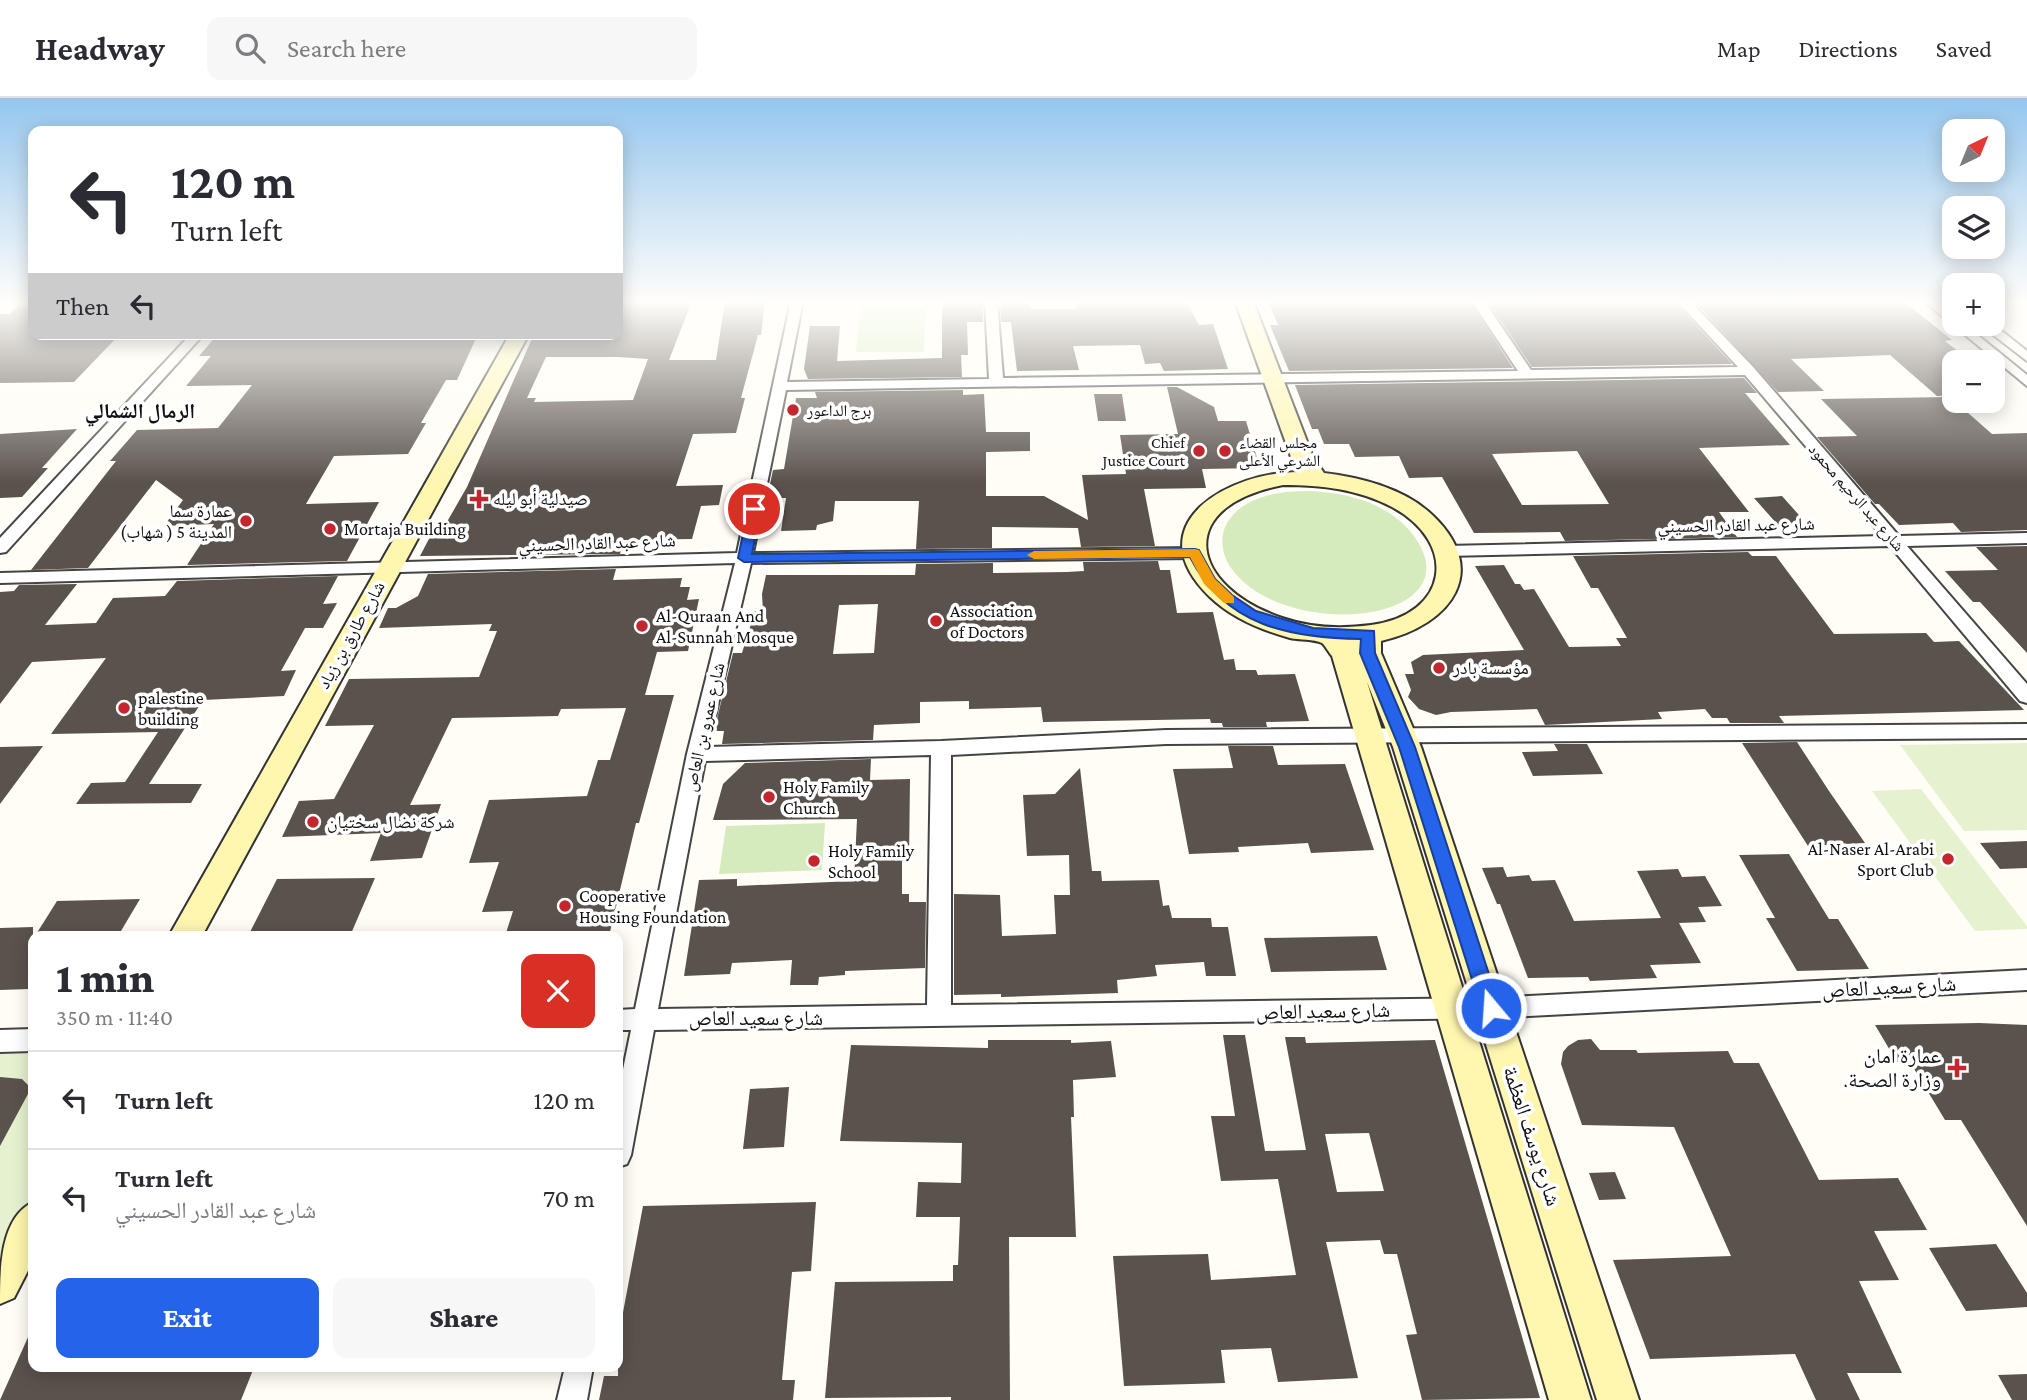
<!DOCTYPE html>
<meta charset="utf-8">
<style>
body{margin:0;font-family:"Crimson Pro","Noto Naskh Arabic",serif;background:#f7f7f7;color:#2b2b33;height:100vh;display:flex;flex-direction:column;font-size:26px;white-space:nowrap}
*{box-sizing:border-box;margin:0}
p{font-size:23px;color:#7c7c81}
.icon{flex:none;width:38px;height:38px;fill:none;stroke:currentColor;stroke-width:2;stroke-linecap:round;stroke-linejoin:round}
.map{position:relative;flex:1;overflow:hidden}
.side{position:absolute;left:28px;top:833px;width:595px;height:441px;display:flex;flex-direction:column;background:#fff;border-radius:14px;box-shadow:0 4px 18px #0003}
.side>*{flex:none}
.guide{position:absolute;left:28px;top:28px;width:595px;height:214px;border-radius:14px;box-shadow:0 4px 18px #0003;background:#fff;color:#2b2b33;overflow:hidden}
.needle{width:46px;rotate:43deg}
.buttons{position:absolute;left:1942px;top:21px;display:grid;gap:14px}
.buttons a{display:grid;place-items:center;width:63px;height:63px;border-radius:14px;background:#fff;box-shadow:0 4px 18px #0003;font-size:35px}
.pin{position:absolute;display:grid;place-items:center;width:60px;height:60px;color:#fff;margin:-30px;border:4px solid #fff;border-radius:50%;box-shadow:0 2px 7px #0007}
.me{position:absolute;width:77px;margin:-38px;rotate:342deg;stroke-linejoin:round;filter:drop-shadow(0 0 5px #0008)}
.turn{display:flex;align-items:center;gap:24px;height:147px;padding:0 28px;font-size:32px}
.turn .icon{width:91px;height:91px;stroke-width:2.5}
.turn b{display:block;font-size:49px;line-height:60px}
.then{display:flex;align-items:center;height:66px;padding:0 28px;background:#0003;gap:14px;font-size:26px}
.round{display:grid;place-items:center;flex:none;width:74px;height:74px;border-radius:14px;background:#f7f7f7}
.headline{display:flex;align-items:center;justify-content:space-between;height:119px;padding:0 28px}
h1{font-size:42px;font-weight:800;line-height:52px}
.cta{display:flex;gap:14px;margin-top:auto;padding:14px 28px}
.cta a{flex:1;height:80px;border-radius:14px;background:#2563eb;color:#fff;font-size:28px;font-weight:800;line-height:80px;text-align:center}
.cta a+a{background:#f7f7f7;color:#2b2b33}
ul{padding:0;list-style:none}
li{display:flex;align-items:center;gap:21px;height:98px;padding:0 28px;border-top:2px solid #e1e1e2}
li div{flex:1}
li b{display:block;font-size:26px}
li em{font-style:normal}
header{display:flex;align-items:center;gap:42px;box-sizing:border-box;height:98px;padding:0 35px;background:#fff;border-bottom:2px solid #e1e1e2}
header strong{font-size:33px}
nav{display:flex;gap:38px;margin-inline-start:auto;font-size:24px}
.search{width:490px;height:63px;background:#f7f7f7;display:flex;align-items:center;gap:18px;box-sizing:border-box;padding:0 24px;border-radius:14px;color:#7c7c81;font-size:26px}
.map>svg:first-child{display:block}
.green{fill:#d5ebbd}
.pitch{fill:#e6f2cf}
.building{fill:#5a524d;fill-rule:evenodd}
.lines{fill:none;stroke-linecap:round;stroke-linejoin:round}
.street-casing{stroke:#444;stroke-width:4}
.secondary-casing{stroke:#333;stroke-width:4}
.street{fill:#fff;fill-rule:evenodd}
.secondary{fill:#fff6b0;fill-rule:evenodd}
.route{fill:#2563eb;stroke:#184099;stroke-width:2}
.slow{fill:#f59e0b}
.poi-dot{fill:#c4262e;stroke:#fff;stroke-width:2.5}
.labels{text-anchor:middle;stroke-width:7;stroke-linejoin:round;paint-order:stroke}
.far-poi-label{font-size:16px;fill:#111;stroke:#fff;text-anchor:start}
.far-street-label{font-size:16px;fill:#111;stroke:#fff}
.poi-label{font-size:18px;fill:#111;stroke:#fff;text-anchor:start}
.street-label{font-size:18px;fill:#111;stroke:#fff}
.far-district-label{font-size:21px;font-weight:bold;fill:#111;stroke:#fff}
.near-street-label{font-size:21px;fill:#111;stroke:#fff}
.near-poi-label{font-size:21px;fill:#111;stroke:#fff;text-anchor:end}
</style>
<header>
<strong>Headway</strong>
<div class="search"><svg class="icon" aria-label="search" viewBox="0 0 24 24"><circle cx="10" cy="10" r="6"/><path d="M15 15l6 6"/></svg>Search here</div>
<nav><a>Map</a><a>Directions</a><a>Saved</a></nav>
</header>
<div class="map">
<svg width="2027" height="1302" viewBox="0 0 2027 1302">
<rect width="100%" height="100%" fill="#fffdf5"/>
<!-- green -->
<path class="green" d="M861 209 925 210 924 254H856Z
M1308 393C1347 394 1393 406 1416 441 1472 525 1285 545 1231 470 1222 457 1219 439 1227 425 1243 398 1279 393 1308 393Z
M825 725 822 772 719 776 726 728Z"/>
<!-- pitch -->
<path class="pitch" d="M2027 645V732L1964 733 1900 647Z
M1921 691 2027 828V831L1975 833 1872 693Z
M33 955V1100L0 1159V956Z"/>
<!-- building -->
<path class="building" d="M618 203H692L669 262H716L725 203H765L761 237H758L741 300H745L736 335 693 336 676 388 723 387 719 407 701 408 692 441 624 442 620 456 420 458 431 437 440 436 467 389 534 236 618 239ZM546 259H618L648 261 633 302 534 304 536 300H527Z
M942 203H982L983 224H967L968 257H961L962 279 808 281 804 271 810 228H840L837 263 942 260Z
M1000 203H1029L1031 211H1076V203H1186L1199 227 1213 226 1228 271 1164 273 1160 265 1145 266 1140 247 1073 248 1079 272 1017 273 1011 224H1001Z
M1268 203H1470L1513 270 1289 273 1270 227H1278Z
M1487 203H1674L1732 266 1532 269Z
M1694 203H1903L1952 242 1945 243 1972 264H1955V297L1937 298 1890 257 1791 261 1824 293 1778 294Z
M19 208H33V238L120 236 74 284 0 285V216H9Z
M478 236 457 282H446L421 325H426L408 356 334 358 306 406 379 404 347 463 187 467 214 426 164 428 183 402 156 382 88 470 31 472 116 363H110L137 332 218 330 252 287 186 288 211 258H199L217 237Z
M1744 280 1757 295H1745L1790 347 1699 350 1749 414H1719L1737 439 1565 443 1560 434 1474 435 1442 379 1409 380 1399 358 1355 359 1349 346H1324L1318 331H1312L1295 287ZM1577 353 1609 406 1522 407 1492 356Z
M1167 289H1177L1214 309 1218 323H1246L1260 370 1202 371 1206 390 1144 391 1155 448 1081 449 1078 430 992 429V450L916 451 919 403H835L833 423 817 427 816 432 781 433 786 400H767L773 372 784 371 796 300H817L815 294 963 292V297L984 296 986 334H1030V353L986 354V398H1044L1088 422 1082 377 1126 376 1120 337 1178 336Z
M1094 296H1122L1126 323H1098Z
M1950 299 1992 336 2027 335V432L1961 434 1953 425 1899 427 1879 406H1875L1817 339 1857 338 1821 301Z
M77 331 42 370H48L22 399 0 400V336Z
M1782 398 1807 426 1778 427 1754 400Z
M2027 448V555L1980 504H1973L1945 473 1998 472 1976 449Z
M1748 454 1752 458H1776L1834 536 1926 535 1934 544 1959 543 2024 612 1779 618 1784 625H1730L1727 620H1712L1705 611 1658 614 1662 621 1545 627 1537 611 1451 614 1436 617 1419 611 1408 599 1411 592 1405 576H1414L1411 564 1423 557 1524 552 1475 468 1504 467 1515 486H1520L1524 492 1534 491 1569 549 1621 548 1616 540H1627L1598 490H1591L1573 458Z
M1158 463 1160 472H1170L1177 515 1213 514 1224 562 1234 561 1236 572H1256L1258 577 1295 576 1309 623 1266 624 1267 629H1223L1222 625H1211L1210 621 1043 624 1041 609 969 611V603L920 604V625L874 627 873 642 722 646 724 633H714L733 555H742L755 513 763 514 762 496 766 477H915L916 466 993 465V475L1067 474 1084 473 1083 464ZM878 506 874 555 833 556 839 507Z
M616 471 613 482 682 480 680 489H690L687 502 699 501 688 553 657 554 645 597H674L639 725H636L609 838H505L513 813 482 814 499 764 469 765 489 702 587 698 598 662H610L626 610 561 611 558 618 452 620 410 707 441 706 422 760 370 763 381 735 282 739 299 703 334 701 374 627 325 628 349 581 479 579 497 533H489L492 526 379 530 388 510H396L418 498 428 476Z
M338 478 323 506 337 505 323 530H305L281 573 296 572 284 598 203 602 149 686H202L191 705 76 706 91 685 125 684 158 634 51 636 106 560 32 564 0 606V494L14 493 19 487 77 486 45 527 96 525 113 500 165 498 177 483Z
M1797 644 1829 693 1865 745 1808 748 1742 645Z
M1554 646H1587L1603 676 1533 678 1522 654 1558 653Z
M43 648 0 706V649Z
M1228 648H1273L1278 667 1345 666 1374 752 1311 755 1308 745 1238 749 1239 754 1189 756 1173 671 1233 670Z
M871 661 870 682 910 681 909 763H902V796H909V804H926L925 870 845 873V877L819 879 818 887H790L792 862 732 865 730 876 684 878 699 782 737 781V788L854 783 857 721 713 722 723 686 745 665Z
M1080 670 1092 773H1101L1102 783 1159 782 1163 808 1169 807 1172 820H1211L1212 829H1228L1236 878H1206L1204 864 1155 867 1157 878 1117 882 1118 895 1001 899V896L954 897V796L1000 797 1002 838 1056 836 1054 797H1070L1069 757 1027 758 1023 697 1055 696Z
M2027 743V770L2000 771 1980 745Z
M1789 756 1829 821H1838L1869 871 1797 873 1766 820H1775L1739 757Z
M1503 769 1507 779 1529 777 1532 783 1555 782 1574 823 1661 820 1637 773 1678 771 1682 779 1705 778 1722 808 1698 809 1706 824 1679 825 1701 865 1650 867 1657 880 1590 883 1588 879 1528 880 1500 806H1497L1482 770Z
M375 780 350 838H248L277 781Z
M140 801 118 838H35L57 803Z
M33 829V884L29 891 0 892V830Z
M1377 838 1387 872 1271 874 1264 840Z
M1979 925 2027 927V1128L1961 1022H1945L1910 964H1897L1875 927Z
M1223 937H1245L1265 1053 1306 1052 1285 939H1305L1306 945 1435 942 1540 1300 1422 1302 1406 1237 1417 1236 1397 1156H1384L1380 1142 1326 1144 1358 1280 1278 1284 1271 1250 1221 1252 1225 1285 1124 1288 1113 1158 1208 1156 1211 1182 1296 1177 1278 1081 1221 1083 1211 1018H1235ZM1369 1035 1384 1093 1337 1094 1325 1036Z
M1591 941 1600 952H1636L1638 955 1728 953 1734 965H1759L1819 1082 1898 1080 1927 1132 1874 1133 1899 1182 1859 1183 1902 1275H1847L1860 1302H1816L1795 1256 1650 1261 1613 1162 1731 1158 1674 1029 1582 1027 1561 966 1563 954 1568 948 1578 942Z
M988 942H1071V945L1111 943 1116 979 1073 982 1074 1019H1071L1076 1139H1009L1010 1302H951V1299L825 1300 835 1184 953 1183V1167H958L960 1119H916L918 1084 961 1085 962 1045 840 1043 851 947 988 950Z
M0 979 22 981 28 987V996L0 1048Z
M789 989 784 1049 743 1051 750 991Z
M1615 1074 1626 1101 1599 1102 1589 1075Z
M816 1104 811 1173 792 1174 782 1282H795L793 1302H599L604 1278H618V1241L643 1108Z
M1996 1146 2027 1195V1209L1966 1213 1929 1150Z
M33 1228V1269H250L248 1272H253L241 1302H0Z
M2027 1276V1302H2012L1998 1277Z"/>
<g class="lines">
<!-- street casing -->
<g class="street-casing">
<path id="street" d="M791 203H803L787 284 989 281 985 203H997L1003 280 1518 273 1472 203H1484L1531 272 1738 269 1677 203H1690L1754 270 1899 438 2027 435V445L1907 448 2027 586V605L2020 603 1890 448 1446 458 1438 453 1446 448 1882 438 1745 277 786 292 753 455 1195 450 1203 455 1195 460 751 465 708 649 941 643 1166 632 2027 626V640L1166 646 951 657V907L1491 900 2027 872V892L1491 920 654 932 631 1057 627 1066 618 1069V996L631 932H618V912L635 911 687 656 735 465 0 485V475L737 455ZM931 657 927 907 658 911 705 663Z
M1924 203H1938L1955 217V226H1964L2027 277V288Z
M1979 226H1993L2027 253V263Z
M191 236H204L6 454 0 455V440Z
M33 931V953L0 954V932Z
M565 1269H593L587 1302H557Z"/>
</g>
<!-- secondary casing -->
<g class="secondary-casing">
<path id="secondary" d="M1235 203H1253L1313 359 1324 375C1359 379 1402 390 1429 414 1493 471 1452 527 1381 543V555L1421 649 1639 1302H1597L1393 649 1367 584 1591 1302H1549L1332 558C1329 555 1325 547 1322 545 1314 541 1299 542 1290 540 1261 532 1232 520 1210 499 1134 426 1230 373 1301 374L1291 359ZM1283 387C1321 387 1358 391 1392 409 1459 445 1449 517 1371 527 1341 531 1311 530 1282 520 1189 488 1173 408 1283 387Z
M510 236H529L202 838H169Z
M33 1104V1163L14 1200 0 1206C0 1171 0 1120 33 1104Z"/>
</g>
<!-- street -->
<use href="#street" class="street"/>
<!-- secondary -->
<use href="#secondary" class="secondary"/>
</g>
<!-- sky -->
<linearGradient id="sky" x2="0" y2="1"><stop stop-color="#95c6ee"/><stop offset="0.53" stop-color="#fffefa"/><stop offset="1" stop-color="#fffefa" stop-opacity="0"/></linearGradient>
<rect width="2027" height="385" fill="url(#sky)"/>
<!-- route -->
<path class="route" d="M754 407 761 411 752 456 1195 451 1199 452 1215 481 1232 497 1256 513 1313 530 1374 533 1375 555 1415 649 1500 910 1498 916 1491 919 1484 916 1481 910 1399 649 1360 555 1361 541C1290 540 1225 528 1190 459L744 464 738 460 748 411Z"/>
<!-- slow -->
<path class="slow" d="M1195 451 1199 452 1215 481 1234 499V505H1224L1204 486 1190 459 1034 461 1027 457 1034 453Z"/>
<!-- markers -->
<g class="poi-dot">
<circle cx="793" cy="312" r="7"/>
<circle cx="1199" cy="353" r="7"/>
<circle cx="1225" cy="353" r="7"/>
<path d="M475.5 390.5h7v7h7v7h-7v7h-7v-7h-7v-7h7z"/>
<circle cx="246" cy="423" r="7"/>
<circle cx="330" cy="431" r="7"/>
<circle cx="936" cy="523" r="7"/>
<circle cx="642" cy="528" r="7"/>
<circle cx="1439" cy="570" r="7"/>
<circle cx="124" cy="610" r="7"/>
<circle cx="769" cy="699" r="7"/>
<circle cx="313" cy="724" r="7"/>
<circle cx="1948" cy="761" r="7"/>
<circle cx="814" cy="763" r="7"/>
<circle cx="565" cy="808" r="7"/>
<path d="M1953.5 959.5h7v7h7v7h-7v7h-7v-7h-7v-7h7z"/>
</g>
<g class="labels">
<!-- far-poi labels -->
<g class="far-poi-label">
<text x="807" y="318">برج الداعور</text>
<text x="1185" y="350" text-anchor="end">Chief<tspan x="1185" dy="18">Justice Court</tspan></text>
<text x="1239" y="350">مجلس القضاء<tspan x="1239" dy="18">الشرعي الأعلى</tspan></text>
</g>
<!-- far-street labels -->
<g class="far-street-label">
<text transform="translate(1857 399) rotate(49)" y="6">شارع عبد الرحيم محمود</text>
</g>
<!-- poi labels -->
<g class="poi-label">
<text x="493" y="407">صيدلية أبو ليله</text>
<text x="232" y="419" text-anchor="end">عمارة سما<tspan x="232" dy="21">المدينة 5 ( شهاب)</tspan></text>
<text x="344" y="437">Mortaja Building</text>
<text x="950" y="519">Association<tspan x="950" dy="21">of Doctors</tspan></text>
<text x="656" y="524">Al-Quraan And<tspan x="656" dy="21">Al-Sunnah Mosque</tspan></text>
<text x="1453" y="576">مؤسسة بادر</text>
<text x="138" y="606">palestine<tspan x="138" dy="21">building</tspan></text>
<text x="783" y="695">Holy Family<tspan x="783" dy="21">Church</tspan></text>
<text x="327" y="730">شركة نضال سختيان</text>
<text x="1934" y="757" text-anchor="end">Al-Naser Al-Arabi<tspan x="1934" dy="21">Sport Club</tspan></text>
<text x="828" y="759">Holy Family<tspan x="828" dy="21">School</tspan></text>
<text x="579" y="804">Cooperative<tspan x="579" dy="21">Housing Foundation</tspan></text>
</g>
<!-- street labels -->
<g class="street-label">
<text transform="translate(1736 427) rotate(-1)" y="6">شارع عبد القادر الحسيني</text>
<text transform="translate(597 445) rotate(-2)" y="6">شارع عبد القادر الحسيني</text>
<text transform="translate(351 537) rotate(-61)" y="6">شارع طارق بن زياد</text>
<text transform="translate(704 629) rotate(-77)" y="6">شارع عمرو بن العاص</text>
</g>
<!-- far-district labels -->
<g class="far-district-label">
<text x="140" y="320">الرمال الشمالي</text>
</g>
<!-- near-street labels -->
<g class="near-street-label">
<text transform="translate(1889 889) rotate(-3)" y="7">شارع سعيد العاص</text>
<text transform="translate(1323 913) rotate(-1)" y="7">شارع سعيد العاص</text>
<text x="756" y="927">شارع سعيد العاص</text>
<text transform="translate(1532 1038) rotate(72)" y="7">شارع يوسف العظمة</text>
</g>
<!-- near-poi labels -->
<g class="near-poi-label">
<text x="1941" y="965">عمارة امان<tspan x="1941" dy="24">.وزارة الصحة</tspan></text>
</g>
</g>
</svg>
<div class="buttons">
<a><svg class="needle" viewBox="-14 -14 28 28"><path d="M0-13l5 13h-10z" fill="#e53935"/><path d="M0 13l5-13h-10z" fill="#7c7c81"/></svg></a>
<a><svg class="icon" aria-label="layers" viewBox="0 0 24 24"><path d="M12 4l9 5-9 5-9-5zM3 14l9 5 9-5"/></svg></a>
<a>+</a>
<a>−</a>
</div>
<div class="pin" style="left:754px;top:411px;background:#d93025"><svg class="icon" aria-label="arrive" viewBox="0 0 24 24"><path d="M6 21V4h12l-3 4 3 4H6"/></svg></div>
<svg class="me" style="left:1491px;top:910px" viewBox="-20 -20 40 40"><circle r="17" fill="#2563eb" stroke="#fff" stroke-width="3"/><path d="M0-11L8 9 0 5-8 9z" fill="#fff"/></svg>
<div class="guide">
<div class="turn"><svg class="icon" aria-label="left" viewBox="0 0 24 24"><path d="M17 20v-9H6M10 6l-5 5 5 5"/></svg><div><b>120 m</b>Turn left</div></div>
<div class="then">Then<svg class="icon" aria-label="left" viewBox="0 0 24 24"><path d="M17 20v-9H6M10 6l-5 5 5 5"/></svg></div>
</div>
<section class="side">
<div class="headline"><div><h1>1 min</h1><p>350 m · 11:40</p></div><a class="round" style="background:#d93025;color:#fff"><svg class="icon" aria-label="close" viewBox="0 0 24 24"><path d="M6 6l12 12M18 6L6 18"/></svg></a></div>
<ul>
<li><svg class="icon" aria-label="left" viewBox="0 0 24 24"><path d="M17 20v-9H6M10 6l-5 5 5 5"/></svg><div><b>Turn left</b></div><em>120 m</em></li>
<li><svg class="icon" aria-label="left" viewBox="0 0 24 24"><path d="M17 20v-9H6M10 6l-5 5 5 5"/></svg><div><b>Turn left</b><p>شارع عبد القادر الحسيني</p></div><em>70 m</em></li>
</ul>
<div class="cta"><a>Exit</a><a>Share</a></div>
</section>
</div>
